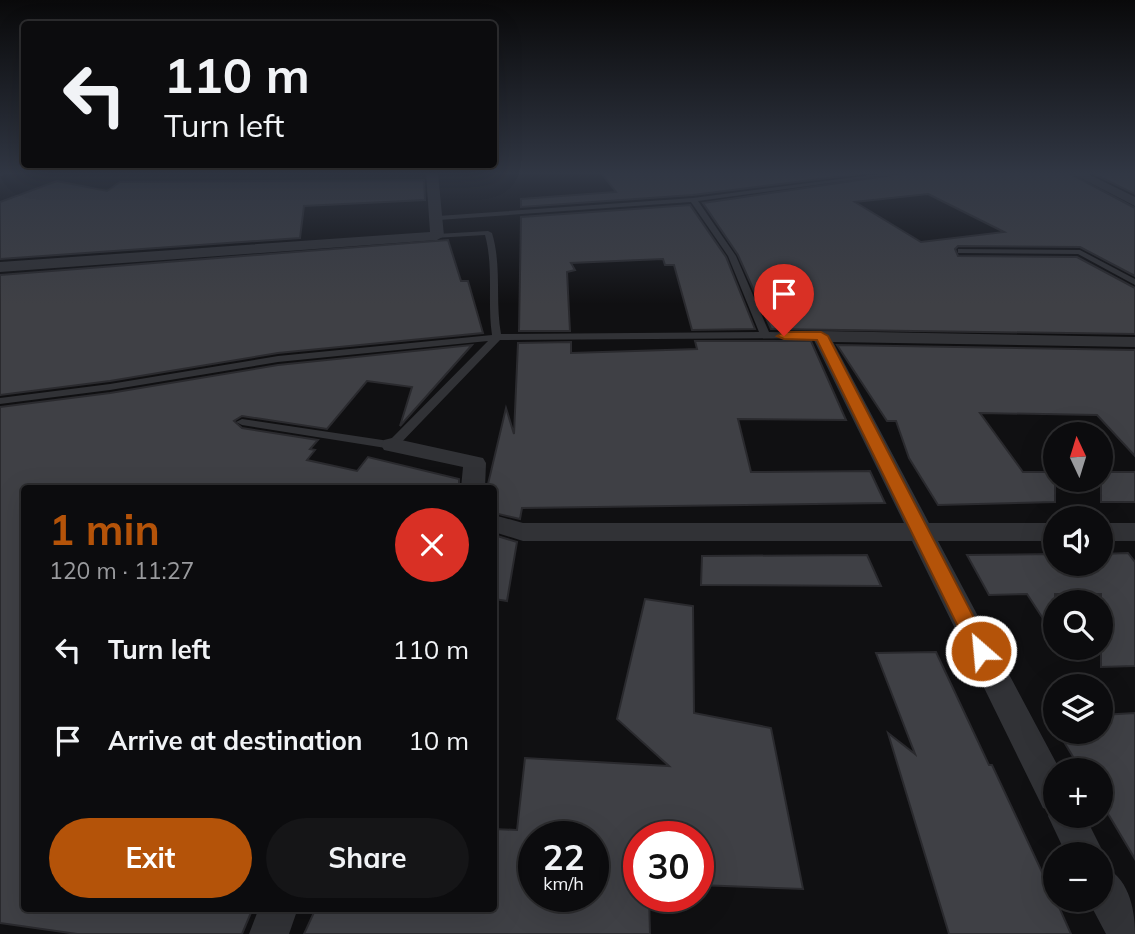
<!DOCTYPE html>
<meta charset="utf-8">
<style>
body{margin:0;font-family:Mulish,sans-serif;background:#151517;color:#f1f3f6;height:100vh;display:flex;flex-direction:column;font-size:26px;white-space:nowrap}
*{box-sizing:border-box;margin:0}
p{font-size:23px;color:#9a9b9e}
.icon{flex:none;width:38px;height:38px;fill:none;stroke:currentColor;stroke-width:2;stroke-linecap:round;stroke-linejoin:round}
.map{position:relative;flex:1;overflow:hidden}
.side{position:absolute;left:21px;top:485px;width:476px;height:427px;display:flex;flex-direction:column;background:#0c0c0e;border-radius:7px;box-shadow:0 7px 28px #0002,0 0 0 2px #2c2c2e}
.side>*{flex:none}
.guide{position:absolute;left:21px;top:21px;width:476px;height:147px;border-radius:7px;box-shadow:0 7px 28px #0002,0 0 0 2px #2c2c2e;background:#0c0c0e;color:#f1f3f6;overflow:hidden}
.needle{width:46px;rotate:356deg}
.tools{position:absolute;left:1043px;top:422px;display:grid;gap:14px}
.tools a{display:grid;place-items:center;width:70px;height:70px;border-radius:50%;background:#0c0c0e;box-shadow:0 7px 28px #0002,0 0 0 2px #2c2c2e;font-size:35px}
.speed{position:absolute;left:518px;top:821px;display:flex;gap:14px;font-size:35px;font-weight:700;text-align:center}
.speed>*{display:grid;place-content:center;width:91px;height:91px;border-radius:50%;background:#0c0c0e;box-shadow:0 7px 28px #0002,0 0 0 2px #2c2c2e;line-height:1}
.speed small{font-size:18px;font-weight:400}
.speed .limit{border:10px solid #d22;background:#fff;color:#111}
.pin{position:absolute;display:grid;place-items:center;width:60px;height:60px;color:#fff;margin:-72px -30px;border-radius:50% 50% 50% 0;rotate:-45deg;box-shadow:0 0 7px #0007}
.pin .icon{rotate:45deg}
.me{position:absolute;width:77px;margin:-38px;rotate:333deg;stroke-linejoin:round;filter:drop-shadow(0 0 5px #0008)}
.turn{display:flex;align-items:center;gap:24px;height:147px;padding:0 28px;font-size:32px}
.turn .icon{width:91px;height:91px;stroke-width:2.5}
.turn b{display:block;font-size:49px;line-height:60px}
.round{display:grid;place-items:center;flex:none;width:74px;height:74px;border-radius:37px;background:#151517}
.overview{display:flex;align-items:center;justify-content:space-between;height:119px;padding:0 28px}
h1{font-size:42px;font-weight:700;line-height:52px;color:#b45309}
.button{display:flex;gap:14px;margin-top:auto;padding:14px 28px}
.button a{flex:1;height:80px;border-radius:42px;background:#b45309;color:#fff;font-size:28px;font-weight:700;line-height:80px;text-align:center}
.button a+a{background:#151517;color:#f1f3f6}
ul{padding:0;list-style:none}
li{display:flex;align-items:center;gap:21px;height:91px;padding:0 28px}
li div{flex:1}
li b{display:block;font-size:26px}
li em{font-style:normal}
.map>svg:first-child{display:block}
.building{fill:#3f4045;stroke:#2a2a2e;stroke-width:2;fill-rule:evenodd}
.lines{fill:none;stroke-linecap:round;stroke-linejoin:round}
.service{fill:#313236;fill-rule:evenodd}
.minor{fill:#313236;fill-rule:evenodd}
.route{fill:#b45309;stroke:#753606;stroke-width:2}
</style>
<div class="map">
<svg width="1135" height="934" viewBox="0 0 1135 934">
<rect width="100%" height="100%" fill="#101012"/>
<!-- building -->
<path class="building" d="M601 173H868L693 195 521 207V199L616 192Z
M906 173H1069L1135 208V276L1080 247 958 246 955 249 958 256 1077 257 1135 288V334L771 329 738 255 703 203ZM928 194 1004 232 921 242 855 202Z
M1092 173H1135V194Z
M424 180 425 200 304 206 300 238 0 259V202L57 181 107 191 120 182Z
M690 205 726 257 755 329 692 330 674 265H665L663 259 571 263 575 270 567 272 570 331H519L521 217Z
M448 240 461 281H468L483 333 278 353 110 381 0 395V275Z
M695 341H811L846 420 738 419 751 472 870 471 885 503 522 508 520 519 494 513V488H488V484L506 408 514 434 518 343 571 342V353L697 349Z
M472 345 400 426 412 387 367 381 327 429 242 416 234 421 242 428 318 440 310 449 315 450 307 460 357 471 368 457 459 479V488H24V908H253L242 934H77L0 923V407L110 393 278 365Z
M837 345 1135 350V456L1097 415 980 413 1023 472H1055V502L938 505 909 458 896 421H887Z
M1101 472H1135V502H1101Z
M494 535 517 542 507 601 494 599Z
M1128 553 1135 562V666L1101 667V594H1055V637L1027 594 989 595 967 555 1055 554V564H1101V554Z
M867 555 881 586 701 585 702 556Z
M645 599 693 606 694 713 771 728 803 889 698 885V836H639V896H649L650 934H304L316 908H494V829L517 830 525 758 669 766 617 719ZM534 836H593V896H534Z
M936 652 989 765H992L1055 900 1062 907H1059L1071 934H949L888 733 915 754 876 653Z
M1135 713V859L1101 802V770H1081L1058 732H1101V715Z"/>
<g class="lines">
<!-- service -->
<path class="service" d="M887 173H903L698 201 736 256 769 332 821 333 824 334V338L500 340 396 448 392 449 242 425 236 422 242 419 389 441 488 341 278 362 110 390 0 404V398L110 384 278 356 492 335C487 302 494 268 485 235L434 238 433 236 437 234 488 231 492 233C502 266 495 300 501 334L759 332 728 256 691 202 438 220 434 218 438 216 693 198Z
M958 249 1080 250 1135 279V285L1078 254 961 253H958Z"/>
<!-- minor -->
<path class="minor" d="M0 173H7L0 177Z
M426 173H438L444 236 437 240 0 272V262L430 232Z
M1071 173H1086L1135 197V206Z
M821 331 1135 337V347L833 342 929 523H1055V541H938L1060 770H1055V816H1085L1104 854 1101 861V854H1066L1048 816 1050 811 1043 808 912 541H523L494 532V515L523 523H904L812 336Z
M392 438 483 458 486 463 485 488H461L463 467 384 450 381 445 384 440Z
M1101 523H1135V541H1101Z
M1101 865C1128 876 1135 907 1135 934H1106L1088 900H1101Z
M259 908H298L289 934H249Z"/>
</g>
<!-- sky -->
<linearGradient id="sky" x2="0" y2="1"><stop stop-color="#09090a"/><stop offset="0.57" stop-color="#313744"/><stop offset="1" stop-color="#313744" stop-opacity="0"/></linearGradient>
<rect width="1135" height="304" fill="url(#sky)"/>
<!-- route -->
<path class="route" d="M821 332 828 336 988 645 991 651 988 657 981 660 973 657 817 340 784 339 777 336 784 332Z"/>
</svg>
<div class="tools">
<a><svg class="needle" viewBox="-14 -14 28 28"><path d="M0-13l5 13h-10z" fill="#e53935"/><path d="M0 13l5-13h-10z" fill="#9a9b9e"/></svg></a>
<a><svg class="icon" aria-label="sound" viewBox="0 0 24 24"><path d="M4 9h4l5-4v14l-5-4H4zM17 9q2 3 0 6"/></svg></a>
<a><svg class="icon" aria-label="search" viewBox="0 0 24 24"><circle cx="10" cy="10" r="6"/><path d="M15 15l6 6"/></svg></a>
<a><svg class="icon" aria-label="layers" viewBox="0 0 24 24"><path d="M12 4l9 5-9 5-9-5zM3 14l9 5 9-5"/></svg></a>
<a>+</a>
<a>−</a>
</div>
<div class="speed"><div>22<small>km/h</small></div><div class="limit">30</div></div>
<div class="pin" style="left:784px;top:336px;background:#d93025"><svg class="icon" aria-label="arrive" viewBox="0 0 24 24"><path d="M6 21V4h12l-3 4 3 4H6"/></svg></div>
<svg class="me" style="left:981px;top:651px" viewBox="-20 -20 40 40"><circle r="17" fill="#b45309" stroke="#fff" stroke-width="3"/><path d="M0-11L8 9 0 5-8 9z" fill="#fff"/></svg>
<div class="guide">
<div class="turn"><svg class="icon" aria-label="left" viewBox="0 0 24 24"><path d="M17 20v-9H6M10 6l-5 5 5 5"/></svg><div><b>110 m</b>Turn left</div></div>
</div>
<section class="side">
<div class="overview"><div><h1>1 min</h1><p>120 m · 11:27</p></div><a class="round" style="background:#d93025;color:#fff"><svg class="icon" aria-label="close" viewBox="0 0 24 24"><path d="M6 6l12 12M18 6L6 18"/></svg></a></div>
<ul>
<li><svg class="icon" aria-label="left" viewBox="0 0 24 24"><path d="M17 20v-9H6M10 6l-5 5 5 5"/></svg><div><b>Turn left</b></div><em>110 m</em></li>
<li><svg class="icon" aria-label="arrive" viewBox="0 0 24 24"><path d="M6 21V4h12l-3 4 3 4H6"/></svg><div><b>Arrive at destination</b></div><em>10 m</em></li>
</ul>
<div class="button"><a>Exit</a><a>Share</a></div>
</section>
</div>
